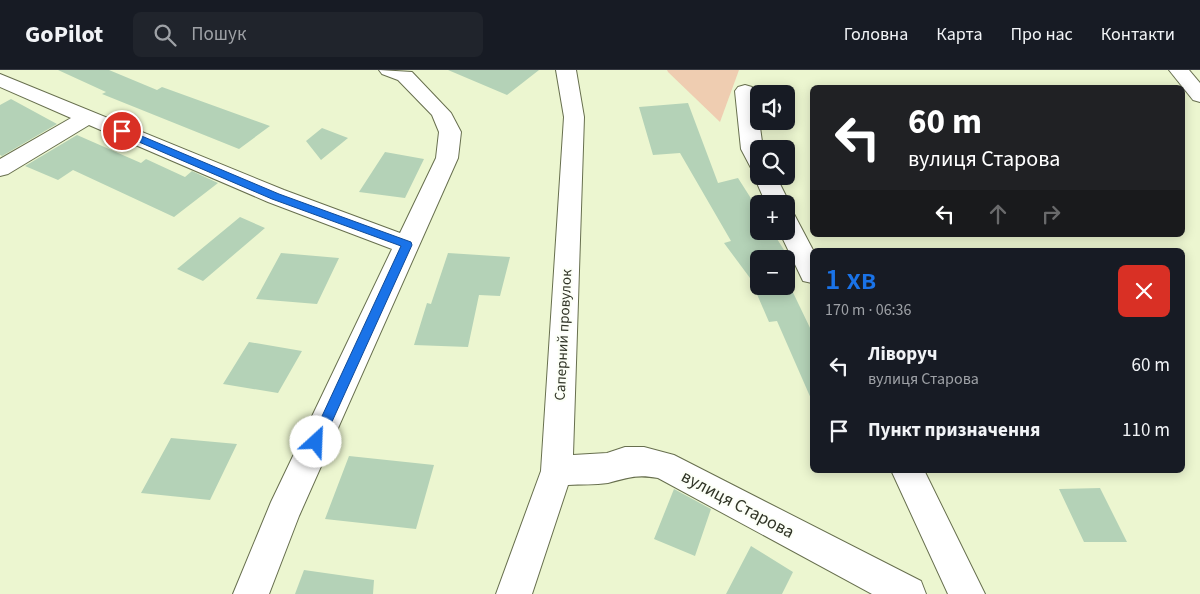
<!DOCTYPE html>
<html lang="uk">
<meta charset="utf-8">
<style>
body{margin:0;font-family:"Source Sans 3",sans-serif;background:#20242c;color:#f1f3f6;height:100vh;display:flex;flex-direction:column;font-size:19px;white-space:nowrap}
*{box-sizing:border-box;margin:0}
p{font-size:16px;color:#9ea1a6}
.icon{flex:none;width:28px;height:28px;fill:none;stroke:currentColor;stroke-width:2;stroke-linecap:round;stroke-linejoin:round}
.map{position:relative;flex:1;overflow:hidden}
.side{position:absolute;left:810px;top:178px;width:375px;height:225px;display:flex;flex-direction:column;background:#171b24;border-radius:8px;box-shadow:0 2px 12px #0003}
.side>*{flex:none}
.hud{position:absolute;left:810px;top:15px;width:375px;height:152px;border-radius:8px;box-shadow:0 2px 12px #0003;background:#202124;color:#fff;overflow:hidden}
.buttons{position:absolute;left:750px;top:15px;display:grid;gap:10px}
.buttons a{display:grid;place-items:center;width:45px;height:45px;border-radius:8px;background:#171b24;box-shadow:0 2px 12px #0003;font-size:25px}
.pin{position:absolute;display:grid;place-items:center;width:42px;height:42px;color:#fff;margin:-21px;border:2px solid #fff;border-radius:50%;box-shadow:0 1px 5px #0007}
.me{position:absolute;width:55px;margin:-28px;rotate:25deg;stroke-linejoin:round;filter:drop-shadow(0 0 4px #0008)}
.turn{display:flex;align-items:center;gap:18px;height:105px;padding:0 15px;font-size:22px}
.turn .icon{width:65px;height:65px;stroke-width:2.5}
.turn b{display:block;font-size:35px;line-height:42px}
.lanes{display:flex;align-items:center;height:48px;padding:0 15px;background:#0003;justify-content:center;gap:25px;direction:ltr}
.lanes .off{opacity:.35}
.round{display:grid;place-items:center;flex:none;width:52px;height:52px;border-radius:8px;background:#20242c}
.headline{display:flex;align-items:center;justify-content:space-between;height:85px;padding:0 15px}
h1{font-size:30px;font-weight:600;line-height:38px;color:#1a73e8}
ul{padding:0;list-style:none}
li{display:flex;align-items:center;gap:15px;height:65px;padding:0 15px}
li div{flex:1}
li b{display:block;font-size:19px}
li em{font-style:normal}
header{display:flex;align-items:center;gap:30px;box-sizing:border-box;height:70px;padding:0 25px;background:#171b24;border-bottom:1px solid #363941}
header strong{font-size:24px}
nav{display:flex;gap:28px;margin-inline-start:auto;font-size:18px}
.search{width:350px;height:45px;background:#20242c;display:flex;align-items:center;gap:12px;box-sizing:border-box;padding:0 18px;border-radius:8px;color:#9ea1a6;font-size:19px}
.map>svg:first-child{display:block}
.green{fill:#efcdb1}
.building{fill:#b4d2b7}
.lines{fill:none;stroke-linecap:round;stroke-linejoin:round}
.minor-casing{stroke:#676f4e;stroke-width:2}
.secondary-casing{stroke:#676f4e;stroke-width:2}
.minor{fill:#fff;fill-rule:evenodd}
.secondary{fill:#fff;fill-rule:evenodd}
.route{fill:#1a73e8;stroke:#114b97}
.labels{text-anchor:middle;stroke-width:4;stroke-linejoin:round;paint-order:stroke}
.street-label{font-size:15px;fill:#313527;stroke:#fcfff7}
.near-street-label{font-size:18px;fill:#313527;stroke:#fcfff7}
</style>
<header>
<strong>GoPilot</strong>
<div class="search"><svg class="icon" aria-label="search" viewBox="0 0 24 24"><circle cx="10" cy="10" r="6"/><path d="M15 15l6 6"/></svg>Пошук</div>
<nav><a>Головна</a><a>Карта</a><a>Про нас</a><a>Контакти</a></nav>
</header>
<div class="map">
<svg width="1200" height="524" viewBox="0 0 1200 524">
<rect width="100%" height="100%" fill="#ecf6d0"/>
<!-- green -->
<path class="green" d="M667 0H739L720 52 668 2Z"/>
<!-- building -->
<path class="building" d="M58 0H109L157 20 162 17 270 56 239 79 102 24 106 22Z
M448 0H539L507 25Z
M11 29 57 54 2 86 0 85V35Z
M688 33 718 113 738 108 759 141V161H772L784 180H776L783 189H759V216H786V208L812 262V331L777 251 769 252 750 208 724 173 731 171 680 83 653 85 639 37Z
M322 58 348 68 321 90 306 71Z
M77 65 141 93 146 89 185 107 192 101 218 113 174 147 73 100 58 110 25 96Z
M385 82 424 89 405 128 359 122Z
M240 147 265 158 203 211 177 199Z
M281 183 339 188 317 234 256 229Z
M448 183 510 187 500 226 479 225 468 277 414 275 427 233 431 234Z
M249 272 302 281 278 323 223 314Z
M171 368 237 374 210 430 141 423Z
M349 386 434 395 416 459 325 449Z
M1100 418 1127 472H1084L1059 419Z
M674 419 711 439 695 486 654 469Z
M751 476 793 502 782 524H726Z
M304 500 374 510 373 524H295Z"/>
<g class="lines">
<!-- minor casing -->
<g class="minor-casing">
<path id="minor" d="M379 0 412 2 451 43 461 62 458 88 299 446 269 524H233L271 432 392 179 268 132 89 55 8 104 0 106V89L71 48 0 17V4L284 120 400 163 436 88 439 62 432 45 398 10 382 4Z
M556 0H576L584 47 573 385 607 383 625 377H644L674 385 921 511 926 524H872L658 408C636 404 628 408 608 413 595 415 581 414 568 415L532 524H496L541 401 564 47Z
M745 15 752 17 755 21 763 79H759V100L751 98 741 79 735 21 738 17Z
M759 100V106H776L790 134 786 140V134H766L754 106Z
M786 142 794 144 813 180 812 213 803 211 779 161H786Z
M891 400H924L985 524H948Z"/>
</g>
<!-- secondary casing -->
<g class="secondary-casing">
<path id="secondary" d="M1169 0H1189L1200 13V32L1193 30Z"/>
</g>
<!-- minor -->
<use href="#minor" class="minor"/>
<!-- secondary -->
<use href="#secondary" class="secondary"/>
</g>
<!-- route -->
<path class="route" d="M118 59H125L279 124 411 172 412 175 321 376H312L310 372 401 176 272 129 118 63Z"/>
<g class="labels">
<!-- street labels -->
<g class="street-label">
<text transform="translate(563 265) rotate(-87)" y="5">Саперний провулок</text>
</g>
<!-- near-street labels -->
<g class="near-street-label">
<text transform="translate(738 434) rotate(28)" y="6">вулиця Старова</text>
</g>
</g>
</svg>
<div class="buttons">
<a><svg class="icon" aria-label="sound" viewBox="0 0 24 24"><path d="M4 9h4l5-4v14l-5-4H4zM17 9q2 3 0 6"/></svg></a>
<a><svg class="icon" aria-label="search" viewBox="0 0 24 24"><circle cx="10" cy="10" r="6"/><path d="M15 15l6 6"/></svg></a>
<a>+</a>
<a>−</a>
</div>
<div class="pin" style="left:122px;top:61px;background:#d93025"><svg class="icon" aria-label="arrive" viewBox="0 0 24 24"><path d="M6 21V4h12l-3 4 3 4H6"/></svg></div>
<svg class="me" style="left:316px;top:372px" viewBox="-20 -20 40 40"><circle r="19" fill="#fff"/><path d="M0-13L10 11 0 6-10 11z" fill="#1a73e8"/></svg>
<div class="hud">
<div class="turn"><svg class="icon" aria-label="left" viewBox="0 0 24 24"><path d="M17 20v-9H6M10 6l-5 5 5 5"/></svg><div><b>60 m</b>вулиця Старова</div></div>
<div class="lanes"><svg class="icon" aria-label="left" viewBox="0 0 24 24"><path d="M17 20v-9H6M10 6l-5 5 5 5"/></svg><svg class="icon off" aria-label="ahead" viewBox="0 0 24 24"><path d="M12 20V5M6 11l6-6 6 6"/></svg><svg class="icon off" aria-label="right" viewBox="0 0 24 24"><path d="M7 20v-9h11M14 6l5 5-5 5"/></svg></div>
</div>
<section class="side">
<div class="headline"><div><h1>1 хв</h1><p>170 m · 06:36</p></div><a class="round" style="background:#d93025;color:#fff"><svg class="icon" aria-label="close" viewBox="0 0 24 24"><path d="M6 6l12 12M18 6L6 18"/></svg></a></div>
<ul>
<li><svg class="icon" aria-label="left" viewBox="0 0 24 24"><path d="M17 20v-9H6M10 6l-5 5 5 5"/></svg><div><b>Ліворуч</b><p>вулиця Старова</p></div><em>60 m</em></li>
<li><svg class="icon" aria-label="arrive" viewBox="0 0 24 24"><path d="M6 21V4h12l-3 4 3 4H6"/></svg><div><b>Пункт призначення</b></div><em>110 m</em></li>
</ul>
</section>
</div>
